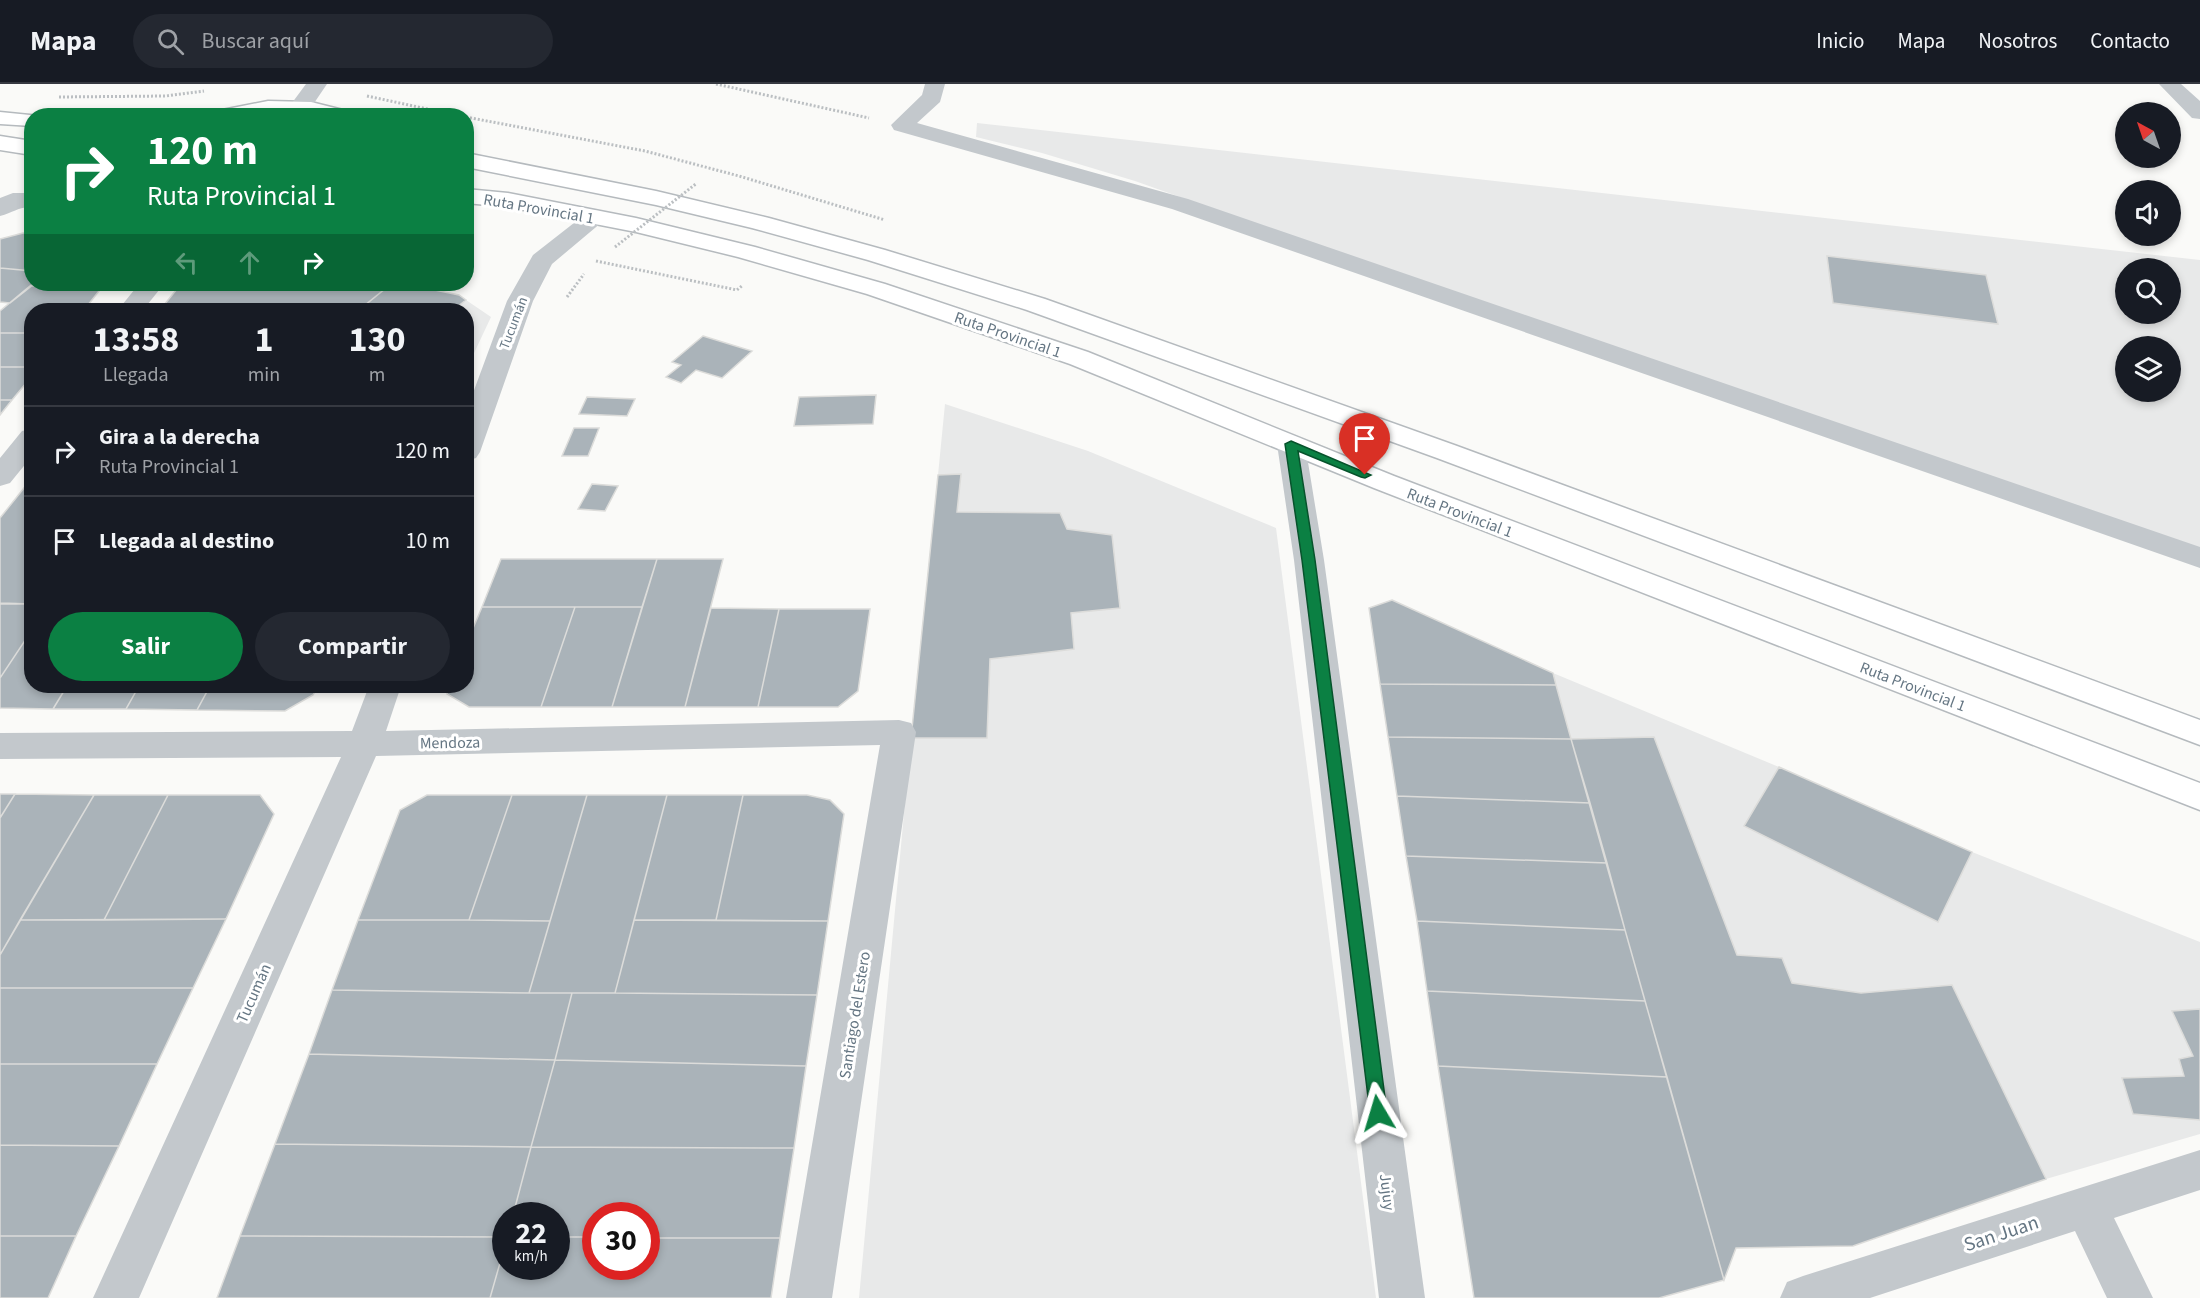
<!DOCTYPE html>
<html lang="es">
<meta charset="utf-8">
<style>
body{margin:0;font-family:"Source Sans 3",sans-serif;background:#242831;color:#f1f3f6;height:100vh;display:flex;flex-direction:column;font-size:22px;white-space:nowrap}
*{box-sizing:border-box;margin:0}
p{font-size:20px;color:#9ea1a6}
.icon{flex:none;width:33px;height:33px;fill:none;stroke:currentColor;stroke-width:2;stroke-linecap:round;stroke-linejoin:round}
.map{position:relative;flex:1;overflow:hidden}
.sheet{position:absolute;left:24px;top:219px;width:450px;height:390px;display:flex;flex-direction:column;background:#171b24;border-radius:24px;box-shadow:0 3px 9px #0003}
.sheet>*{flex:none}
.top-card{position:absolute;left:24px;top:24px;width:450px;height:183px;border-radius:24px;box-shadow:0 3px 9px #0003;background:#0b8043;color:#fff;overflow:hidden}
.needle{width:39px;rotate:320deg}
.buttons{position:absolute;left:2115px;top:18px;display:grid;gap:12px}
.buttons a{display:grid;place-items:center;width:66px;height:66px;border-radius:50%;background:#171b24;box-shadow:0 3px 9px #0003;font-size:30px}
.speed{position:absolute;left:492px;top:1118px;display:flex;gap:12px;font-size:30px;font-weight:700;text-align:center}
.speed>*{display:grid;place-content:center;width:78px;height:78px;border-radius:50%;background:#171b24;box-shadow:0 3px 9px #0003;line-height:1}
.speed small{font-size:15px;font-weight:400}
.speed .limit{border:9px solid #d22;background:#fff;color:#111}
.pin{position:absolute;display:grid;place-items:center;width:51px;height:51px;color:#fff;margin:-62px -26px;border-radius:50% 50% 50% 0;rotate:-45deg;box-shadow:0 0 6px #0007}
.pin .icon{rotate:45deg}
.me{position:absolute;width:66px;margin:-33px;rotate:353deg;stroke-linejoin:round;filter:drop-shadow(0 0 4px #0008)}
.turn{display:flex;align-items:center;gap:21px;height:126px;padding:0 24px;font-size:27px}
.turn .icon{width:78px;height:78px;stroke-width:2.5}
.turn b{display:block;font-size:42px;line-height:51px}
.lanes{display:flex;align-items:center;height:57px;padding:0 24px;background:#0003;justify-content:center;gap:30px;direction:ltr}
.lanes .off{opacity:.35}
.eta{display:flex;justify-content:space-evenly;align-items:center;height:102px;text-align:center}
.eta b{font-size:36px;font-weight:700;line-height:42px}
.cta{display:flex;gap:12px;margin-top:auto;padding:12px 24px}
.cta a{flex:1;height:69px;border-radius:36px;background:#0b8043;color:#fff;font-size:24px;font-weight:700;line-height:69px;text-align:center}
.cta a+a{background:#242831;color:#f1f3f6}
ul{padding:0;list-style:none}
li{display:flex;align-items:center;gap:18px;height:90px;padding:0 24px;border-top:2px solid #363941}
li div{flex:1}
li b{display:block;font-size:22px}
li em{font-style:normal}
header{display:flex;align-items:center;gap:36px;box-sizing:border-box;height:84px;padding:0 30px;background:#171b24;border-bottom:2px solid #363941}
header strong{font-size:28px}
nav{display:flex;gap:33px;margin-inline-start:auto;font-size:21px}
.search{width:420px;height:54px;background:#242831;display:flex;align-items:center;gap:15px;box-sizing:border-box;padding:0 21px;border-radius:33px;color:#9ea1a6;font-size:22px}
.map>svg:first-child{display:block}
.built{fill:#e8e9e9;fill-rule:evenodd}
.building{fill:#aab3b9;stroke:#dcdcda;stroke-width:1.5}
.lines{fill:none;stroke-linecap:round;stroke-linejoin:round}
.major-casing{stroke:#b5babe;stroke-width:3}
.path{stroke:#bbbfc2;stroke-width:3;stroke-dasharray:2 2;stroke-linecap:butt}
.minor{fill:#c3c8cc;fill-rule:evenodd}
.major{fill:#fff;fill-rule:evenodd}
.path-bridge{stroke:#bbbfc2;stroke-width:3;stroke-dasharray:2 2;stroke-linecap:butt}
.route{fill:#0b8043;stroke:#07532c;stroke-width:1.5}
.labels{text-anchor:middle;stroke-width:6;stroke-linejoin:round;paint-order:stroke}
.far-street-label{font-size:14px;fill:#657683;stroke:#fff}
.street-label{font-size:16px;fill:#657683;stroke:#fff}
.near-street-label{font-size:20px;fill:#657683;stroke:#fff}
</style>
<header>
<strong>Mapa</strong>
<div class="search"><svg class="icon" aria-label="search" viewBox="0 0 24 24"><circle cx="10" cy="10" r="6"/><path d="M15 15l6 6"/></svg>Buscar aquí</div>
<nav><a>Inicio</a><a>Mapa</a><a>Nosotros</a><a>Contacto</a></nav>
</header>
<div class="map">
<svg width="2200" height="1214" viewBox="0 0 2200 1214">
<rect width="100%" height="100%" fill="#fafaf8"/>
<!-- built -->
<path class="built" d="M977 39 2200 176V475L1135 97 1042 69 976 53ZM2126 184H2170V230H2126ZM2126 262H2170V308H2126Z
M466 216 491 233 467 284 466 226H453Z
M945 320 1088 367 1276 444 1376 1214H859L911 654H987L990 575 1073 565 1071 529 1120 523 1112 451 1067 445 1060 429 957 428 961 390 938 391Z
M1553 589 1779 683 1745 741 1972 768 2200 858V925L2172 927 2193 972 2179 975 2200 1036V1050L2046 1095 1952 901 1861 909 1792 899 1781 874 1737 871 1654 653 1571 655Z"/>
<!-- building -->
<path class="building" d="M23 149H32V187L0 184V155Z
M1827 172 1986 191 1998 240 1833 219Z
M0 184 32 187V200H34L10 219 0 218Z
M34 200H105L103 202H30Z
M181 200H391L359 226H160Z
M391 200H406L459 211 466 216 453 226H359Z
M30 202H103L84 226H32V249H0V227Z
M0 249H32V283H0Z
M703 252 752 267 722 294 696 286 681 299 666 293 681 281 672 278Z
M0 283H32V292L12 316H0Z
M876 311 873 340 794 342 799 313Z
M587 313 635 315 627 332 579 330Z
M0 316H12L0 331Z
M574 344H599L588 372H562Z
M961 390 957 428 1060 429 1067 445 1112 451 1120 524 1071 529 1074 565 990 575 987 654H911L938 391Z
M32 394V520L0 519V434Z
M592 400 618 402 605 427 578 425Z
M501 475H657L642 523H482Z
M657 475H723L685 623H612Z
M1392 516 1553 589 1556 601 1380 600 1369 524Z
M0 520H32V546L0 594Z
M482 523H575L541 623H469L447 610 450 602H466V561Z
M575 523H642L612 623H541Z
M711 524 779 525 758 623H685Z
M779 525H870L858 607 838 623H758Z
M32 546V602H67L53 625 0 624V594Z
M1380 600 1556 601 1571 655 1388 653Z
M67 602H139L126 625H53Z
M139 602H210L197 626 126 625Z
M210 602H318L313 611 285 627 197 626Z
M1388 653 1571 655 1590 719 1397 712Z
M1654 653 1737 871 1782 874 1792 899 1861 909 1952 901 2046 1095 1853 1162 1736 1164 1724 1196 1571 655Z
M1779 683 1972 768 1938 838 1744 742Z
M0 710H15L0 734Z
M15 710 94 711 0 871V734Z
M94 711H168L104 836H20Z
M168 711H260L274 730 226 835 104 836Z
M427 711H512L469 836H358L400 726Z
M512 711H587L550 837 469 836Z
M587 711H667L615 909H529Z
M667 711H743L716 836H634Z
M743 711H807L830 716 844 730 828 837 716 836Z
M1397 712 1590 719 1607 779 1406 772Z
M1406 772 1607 779 1625 846 1417 837Z
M226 835 193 904H0V871L20 836Z
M358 836H469L550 837 529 909 332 906Z
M634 836 828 837 817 911 615 909Z
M1417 837 1625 846 1645 917 1427 907Z
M0 904H193L157 980H0Z
M332 906 529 909H572L555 976 309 970Z
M1427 907 1645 917 1667 993 1438 982Z
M572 909H615L817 911 806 982 555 976Z
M2200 925V1036L2133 1030 2122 994 2184 992 2179 975 2193 972 2172 927Z
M309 970 555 976 531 1063 275 1060Z
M555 976 806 982 794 1064 531 1063Z
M0 980H157L119 1062 0 1061Z
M1438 982 1667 993 1724 1196 1659 1214H1474Z
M275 1060 531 1063 513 1131H506V1153L240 1152Z
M0 1061 119 1062 76 1152H0Z
M531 1063 794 1064 780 1154H646V1131H596V1153H556V1131H513Z
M0 1152H76L48 1214H0Z
M240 1152 506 1153V1158L490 1214H217Z
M556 1153H596V1182H646V1154H780L771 1214H490L506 1158V1182H556Z"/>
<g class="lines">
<!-- major casing -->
<g class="major-casing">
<path id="major" d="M268 17 311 18 347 27 349 32 282 29 215 32 217 27Z
M0 28 40 32H32V42L0 40Z
M0 52 32 57V71L0 66Z
M466 69 656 107 769 134 885 166 1045 215 1457 362 2200 636V661L1437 374 1027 226 868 176 752 144 656 121 466 83Z
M466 105 508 109 636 134 755 163 885 200 1088 268 1394 392 2200 699V726L1374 404 1070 280 867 210 738 173 636 148 508 123 466 119Z"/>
</g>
<!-- path -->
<path class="path" d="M716 0 869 34
M367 12 460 32
M59 13 166 12 204 7
M466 33 645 67 739 92 885 136
M596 177 737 206 743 201
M567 213 584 190"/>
<!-- minor -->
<path class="minor" d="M306 0H327L308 28 300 29 292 28 289 23Z
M925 0H945L940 18 917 39 1188 115 2200 463V484L1172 125 894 46 891 41 922 11Z
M2159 0H2181L2200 17V35L2192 34Z
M13 109H32V123C17 123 13 129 0 132V114Z
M596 126 604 128 608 133 552 180 533 217 480 368 476 374 466 377V328L507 217 533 171 588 128Z
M139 200H164L143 226H118Z
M32 345V372L10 399 0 402V374L22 347Z
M1291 351 1301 354 1305 360 1324 476 1425 1214H1379L1294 476 1277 360 1281 354Z
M369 602H401L386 647 899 636 911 639 916 648 832 1214H786L880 661 376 672 139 1214H93L341 673 0 675V649L352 647Z
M2200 1066V1106L2114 1134 2153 1214H2107L2075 1147 1870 1214H1780L1787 1198 1803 1192Z"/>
<!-- major -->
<use href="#major" class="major"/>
<!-- path-bridge -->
<path class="path-bridge" d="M615 163 697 99"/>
</g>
<!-- route -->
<path class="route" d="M1291 357 1371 391 1365 394 1361 393 1298 367 1315 476 1387 1029 1384 1035 1378 1037 1372 1035 1370 1029 1302 476 1285 360Z"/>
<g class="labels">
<!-- far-street labels -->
<g class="far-street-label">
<text transform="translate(513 239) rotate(-69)" y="5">Tucumán</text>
</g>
<!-- street labels -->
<g class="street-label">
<text transform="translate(539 124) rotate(10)" y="6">Ruta Provincial 1</text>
<text transform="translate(1008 250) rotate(19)" y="6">Ruta Provincial 1</text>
<text transform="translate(1460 428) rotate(21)" y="6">Ruta Provincial 1</text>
<text transform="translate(1913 602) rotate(21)" y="6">Ruta Provincial 1</text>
<text transform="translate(450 658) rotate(-1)" y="6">Mendoza</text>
<text transform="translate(253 909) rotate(-66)" y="6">Tucumán</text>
<text transform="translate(854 931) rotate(-81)" y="6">Santiago del Estero</text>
<text transform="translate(1388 1108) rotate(83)" y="6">Jujuy</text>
</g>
<!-- near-street labels -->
<g class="near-street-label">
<text transform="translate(2001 1149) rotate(-18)" y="7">San Juan</text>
</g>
</g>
</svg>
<div class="buttons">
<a><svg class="needle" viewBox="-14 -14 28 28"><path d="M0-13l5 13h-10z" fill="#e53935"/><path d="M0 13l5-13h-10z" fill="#9ea1a6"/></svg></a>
<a><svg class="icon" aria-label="sound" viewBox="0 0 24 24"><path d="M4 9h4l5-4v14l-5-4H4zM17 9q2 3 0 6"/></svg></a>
<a><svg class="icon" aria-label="search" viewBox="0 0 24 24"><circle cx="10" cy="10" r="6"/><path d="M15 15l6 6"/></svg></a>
<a><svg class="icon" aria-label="layers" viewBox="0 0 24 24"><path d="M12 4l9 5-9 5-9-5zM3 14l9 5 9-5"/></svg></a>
</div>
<div class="speed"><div>22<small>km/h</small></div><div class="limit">30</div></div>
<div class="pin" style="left:1365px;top:391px;background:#d93025"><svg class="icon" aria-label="arrive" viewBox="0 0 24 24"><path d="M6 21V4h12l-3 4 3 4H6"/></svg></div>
<svg class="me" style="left:1378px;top:1029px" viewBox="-20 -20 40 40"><path d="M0-17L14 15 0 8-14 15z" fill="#0b8043" stroke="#fff" stroke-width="4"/></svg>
<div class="top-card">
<div class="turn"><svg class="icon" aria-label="right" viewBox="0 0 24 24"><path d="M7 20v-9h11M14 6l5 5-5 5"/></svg><div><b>120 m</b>Ruta Provincial 1</div></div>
<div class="lanes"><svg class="icon off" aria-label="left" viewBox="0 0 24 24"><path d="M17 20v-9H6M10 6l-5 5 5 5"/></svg><svg class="icon off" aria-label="ahead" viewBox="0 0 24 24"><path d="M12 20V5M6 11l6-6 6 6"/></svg><svg class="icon" aria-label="right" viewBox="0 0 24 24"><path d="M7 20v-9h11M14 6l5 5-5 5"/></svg></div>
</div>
<section class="sheet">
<div class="eta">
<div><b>13:58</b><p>Llegada</p></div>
<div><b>1</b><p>min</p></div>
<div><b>130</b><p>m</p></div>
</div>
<ul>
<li><svg class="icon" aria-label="right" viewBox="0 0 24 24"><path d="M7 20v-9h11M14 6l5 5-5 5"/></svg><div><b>Gira a la derecha</b><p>Ruta Provincial 1</p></div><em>120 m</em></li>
<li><svg class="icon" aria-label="arrive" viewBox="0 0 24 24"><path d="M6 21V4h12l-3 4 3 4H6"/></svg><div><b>Llegada al destino</b></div><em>10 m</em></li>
</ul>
<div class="cta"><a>Salir</a><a>Compartir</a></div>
</section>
</div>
